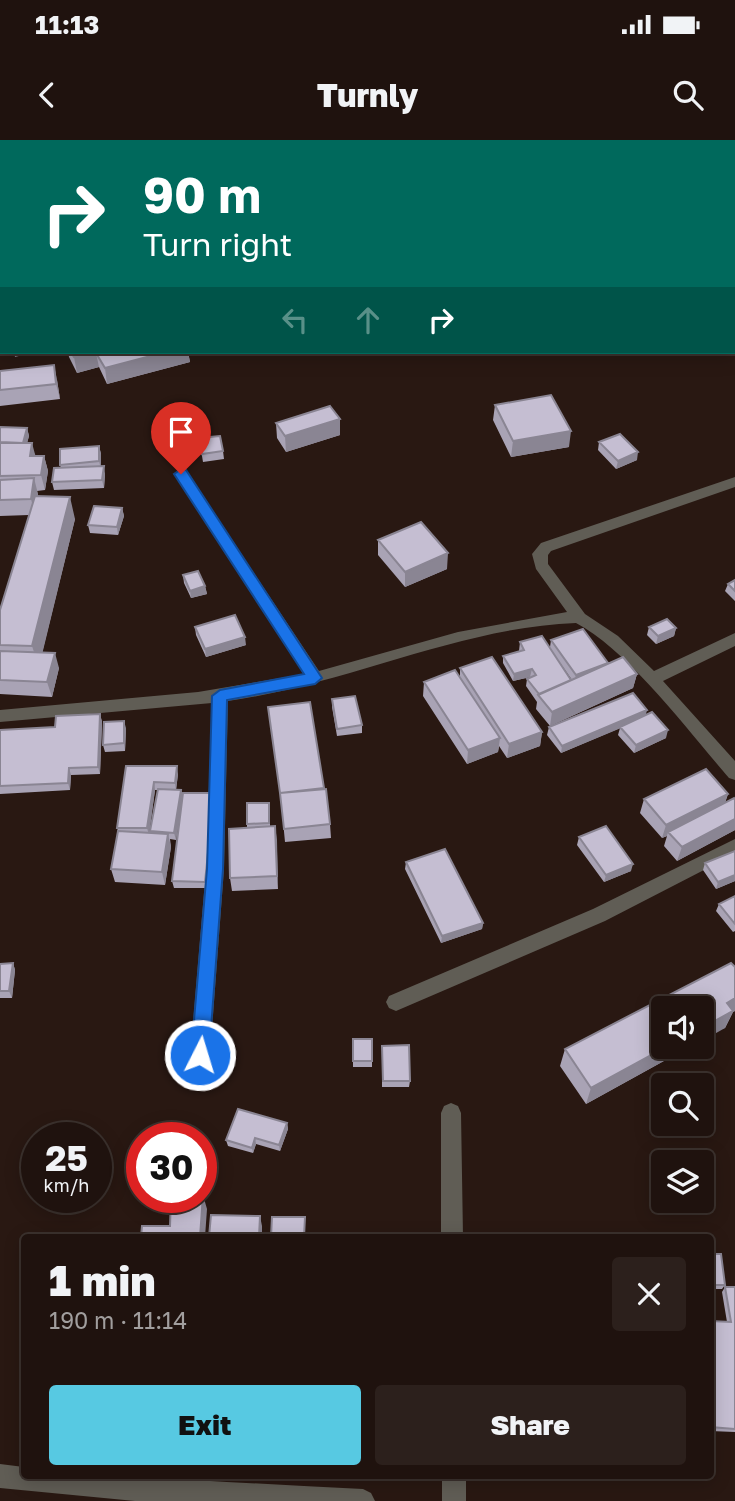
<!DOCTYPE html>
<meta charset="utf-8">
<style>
body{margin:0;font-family:"Golos Text",sans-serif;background:#2c201c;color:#f1f3f6;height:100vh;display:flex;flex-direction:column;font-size:26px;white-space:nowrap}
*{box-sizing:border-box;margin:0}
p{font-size:23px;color:#a19e9e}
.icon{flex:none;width:38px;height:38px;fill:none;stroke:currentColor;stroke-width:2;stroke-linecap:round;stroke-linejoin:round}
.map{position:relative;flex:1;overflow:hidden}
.panel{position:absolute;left:21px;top:1094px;width:693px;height:245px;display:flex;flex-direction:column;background:#1f120e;border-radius:7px;box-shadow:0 4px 18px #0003,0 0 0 2px #3c322e}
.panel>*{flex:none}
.hud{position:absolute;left:0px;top:0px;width:735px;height:214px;box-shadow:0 4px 18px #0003,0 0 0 2px #3c322e;background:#00695c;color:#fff;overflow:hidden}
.fabs{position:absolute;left:651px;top:856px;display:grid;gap:14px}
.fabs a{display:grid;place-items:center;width:63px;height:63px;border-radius:7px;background:#1f120e;box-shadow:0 4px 18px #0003,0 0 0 2px #3c322e;font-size:35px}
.speed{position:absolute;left:21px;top:982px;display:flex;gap:14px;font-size:35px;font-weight:700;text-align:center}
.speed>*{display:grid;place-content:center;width:91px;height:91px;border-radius:50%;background:#1f120e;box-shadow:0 4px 18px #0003,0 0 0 2px #3c322e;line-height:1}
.speed small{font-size:18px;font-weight:400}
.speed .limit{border:10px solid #d22;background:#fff;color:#111}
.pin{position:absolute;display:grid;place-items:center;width:60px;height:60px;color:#fff;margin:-72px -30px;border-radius:50% 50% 50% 0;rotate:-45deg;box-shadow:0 0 7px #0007}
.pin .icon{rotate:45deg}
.me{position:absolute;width:77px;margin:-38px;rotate:5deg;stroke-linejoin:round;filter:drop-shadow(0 0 5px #0008)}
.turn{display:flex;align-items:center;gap:24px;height:147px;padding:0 28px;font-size:32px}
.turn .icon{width:91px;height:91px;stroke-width:2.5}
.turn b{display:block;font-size:49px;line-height:60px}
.lanes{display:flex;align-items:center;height:66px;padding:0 28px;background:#0003;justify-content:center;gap:35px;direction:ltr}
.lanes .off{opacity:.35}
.round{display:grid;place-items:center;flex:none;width:74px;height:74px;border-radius:7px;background:#2c201c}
.head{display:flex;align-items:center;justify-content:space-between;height:119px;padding:0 28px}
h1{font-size:42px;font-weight:800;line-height:52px}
.cta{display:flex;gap:14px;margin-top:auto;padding:14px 28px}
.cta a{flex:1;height:80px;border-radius:7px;background:#57c9e2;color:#111;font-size:28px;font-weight:800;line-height:80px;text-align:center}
.cta a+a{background:#2c201c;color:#f1f3f6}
.status{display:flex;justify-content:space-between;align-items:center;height:49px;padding:0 35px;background:#1f120e;direction:ltr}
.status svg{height:19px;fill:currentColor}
header{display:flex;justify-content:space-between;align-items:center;height:91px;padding:0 28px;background:#1f120e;font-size:32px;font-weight:800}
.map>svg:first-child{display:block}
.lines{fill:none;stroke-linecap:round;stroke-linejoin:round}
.minor{fill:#605d55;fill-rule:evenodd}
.major{fill:#a59e8e;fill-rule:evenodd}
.wall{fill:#a9a3b5;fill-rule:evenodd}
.shaded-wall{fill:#8a8593}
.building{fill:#c5bed2;stroke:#8a8593;stroke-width:2}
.route{fill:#1a73e8;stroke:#114b97;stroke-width:2}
</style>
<div class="status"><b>11:13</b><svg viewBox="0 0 49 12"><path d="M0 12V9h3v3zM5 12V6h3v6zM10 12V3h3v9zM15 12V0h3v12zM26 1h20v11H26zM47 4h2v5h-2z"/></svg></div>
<header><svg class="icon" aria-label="back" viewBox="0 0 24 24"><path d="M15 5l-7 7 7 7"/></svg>Turnly<svg class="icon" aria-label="search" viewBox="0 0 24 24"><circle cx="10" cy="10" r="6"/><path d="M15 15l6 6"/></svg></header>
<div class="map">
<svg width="735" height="1361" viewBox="0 0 735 1361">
<rect width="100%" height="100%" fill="#291812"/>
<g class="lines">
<!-- minor -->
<path class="minor" d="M581 0H593V2H581Z
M0 81H2V89H0Z
M733 175 735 176V184L733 183Z
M181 329 186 331 319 531 458 492 567 472 536 429 532 414 541 403 735 337V347L551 411 548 415V424L585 474 618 496 654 531 735 493V506L663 541 735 621V640L729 638C690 593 627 509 576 483 460 487 344 545 228 561L224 729 208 942 205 949 198 951 191 949 188 942 206 729 212 563 0 582V570L198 552 304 534 174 334Z
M735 699V714L605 781 403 868 396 871 389 868 386 862 389 856 593 769Z
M451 963 458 966 461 973 463 1097H441V973L444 966Z
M0 1324 24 1327V1335C137 1335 250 1344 363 1349L371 1353 375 1361H135L0 1348Z
M442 1335H466V1361H442Z"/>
<!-- major -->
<path class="major" d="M3 0H15L2 2Z
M31 0H43L30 2Z
M0 13H2L0 23Z
M2 87V98L0 99V88Z"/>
</g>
<!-- wall -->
<path class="wall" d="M57 0H131V2H56Z
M68 212H188L190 222 107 244 99 227 77 233 69 217Z
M0 231 57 240 60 259 0 266Z
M495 265 569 307 511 317 493 280Z
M340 279V295L286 312 277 298 276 283Z
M0 287 27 288 29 296 27 303 36 316H44L48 331 45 350 37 351 38 356 75 379 42 513 59 528 52 557 0 554V470L29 375 0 376Z
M199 298 223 311 224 319 203 322Z
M599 302 637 320 616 329 598 310Z
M99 306 101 314V326L105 334 104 348 54 350 52 342 61 328 60 325Z
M122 368 124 376 118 395 90 393 88 385Z
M378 400 447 429 405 447 378 415Z
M183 435 205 446 207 454 191 458 184 443Z
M735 440V461L725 451 728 444Z
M195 487 246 505 206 517 196 495Z
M649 487 676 488 674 496 656 504 647 495Z
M551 500 608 523 637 534 633 548 550 586 536 569 537 562 526 546 527 539 530 537 513 541 503 523V516L519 511 520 502 550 507ZM551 510 572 540H571Z
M460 528 542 592 540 606 507 618 499 606 498 612 467 624 423 556 424 542 460 538Z
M332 559 362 585V593L337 596 332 567Z
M310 562 330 684 331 698 285 702 281 660Z
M100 574 102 582 100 634 71 635 70 650 0 654V590L55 587Z
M645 576 666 598 634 613 618 595 620 588 561 613 547 595 549 587Z
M126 588 125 611 105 612 103 605Z
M126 626 178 634 176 650H181L183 656 215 661 206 748H174L172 741 182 663 176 700 170 699 171 707 165 745 115 742 111 729 118 691 117 688ZM155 650H158L151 693H149Z
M728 654 725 663 735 660V690L677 721 664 706 667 696 662 698 640 673 644 659Z
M270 670V686H275L278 749 232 751 230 738 247 688V684Z
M579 697 631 731 604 742 577 705Z
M735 711V741L716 749 703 730 705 723Z
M406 722 483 783 482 789 441 803 405 729Z
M735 756V791L733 792 716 771 719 764Z
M13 823 15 830 12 858H0V824Z
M733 872 725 888 663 906H691L586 964 560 926 565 909Z
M353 899H372V927H353Z
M382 906 410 941 409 947H382Z
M287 983 288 989 280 1011 256 1004 253 1013 228 1006 226 1000Z
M710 1114 725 1145 722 1149H710Z
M725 1147H735V1292L710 1291V1181L727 1182 722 1152Z"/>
<!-- shaded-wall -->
<path class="shaded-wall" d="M0 199 3 214H0Z
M14 212H34L15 217Z
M94 212H140L96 213 99 227 77 233 74 217Z
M166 212H188L190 222 107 244 105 228Z
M54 225 57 240 60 259 56 244Z
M340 279V295L286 312 285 296Z
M27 288 29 296 25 311 23 303Z
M571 291 569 307 511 317 513 301Z
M32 303 36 318 30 316Z
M99 306 101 314V329L99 321Z
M638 312 637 320 616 329 618 321Z
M44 316 48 331 45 350 41 335Z
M104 326 105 334 104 348 102 340Z
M34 338 38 354 35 374 31 359Z
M70 357 75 379 39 527 32 506Z
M122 368 124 376 118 395 117 387Z
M448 413 447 429 405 447V432Z
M205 446 207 454 191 458 190 451Z
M676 488 674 496 656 504 658 496Z
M245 497 246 505 206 517 205 509Z
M55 513 59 528 52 557 47 542Z
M608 523 574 542 576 535Z
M532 529 530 537 513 541 514 534Z
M637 534 633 548 550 586 552 572Z
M647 570 645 578 561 613 562 606Z
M100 574 102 582 100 634 98 627Z
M124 581 126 588 125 611 124 603Z
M668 590 666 598 634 613 636 605Z
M542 592 540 606 507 618 509 604Z
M500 598 498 612 467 624 468 610Z
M177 626 178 634 176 650 175 643Z
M69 628 71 635 70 650 68 643Z
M154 642 155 650 149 695 147 688Z
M181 650 183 657 176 700 174 693Z
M214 653 215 661 206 748 205 742Z
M728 654 723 668 668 692 667 696 662 698 666 685Z
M735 679V690L677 721 682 707Z
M275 686 277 700 278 749 277 736Z
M168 694 171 707 165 745 162 732Z
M633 724 631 731 604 742 606 735Z
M735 735V741L716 749 718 742Z
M483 783 482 789 441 803 442 796Z
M13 823 15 830 12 858 9 851Z
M735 858V871L733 872 725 888 702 901V888L727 863Z
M668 906H691L586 964 591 948Z
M287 983 288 989 280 1011 279 1005Z
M255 998 256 1004 253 1013 252 1008Z
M203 1055 207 1069 205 1097H200Z
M260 1076 262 1086V1097H259Z"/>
<!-- building -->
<path class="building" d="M57 0H83V2H56Z
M132 0H152V2L132 1Z
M155 0H181V2H155Z
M192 0H208V2H193Z
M209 0H225L226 2H209Z
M236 0H259L260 2H236Z
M269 0H293V2H270Z
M0 165H2V174H1Z
M71 212H94L74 217Z
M102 212H166L105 228 96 213Z
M54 225 56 244 0 250V231Z
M551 255 571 291 513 301 495 265Z
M330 266 340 279 285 296 276 283Z
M0 287 27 288 23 303 0 302Z
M620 294 638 312 618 321 599 302Z
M220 296 223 311 202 314 199 298Z
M0 303H32L30 316H44L41 335 0 336Z
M99 306V321L60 325V309Z
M104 326 102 340 52 342 54 328Z
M34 338 31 359 0 360V340Z
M35 356 70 357 32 506 0 505V470Z
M94 366 122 368 117 387 88 385Z
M421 382 448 413 405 432 378 400Z
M198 431 205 446 190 451 183 435Z
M735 440V451L728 444Z
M235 475 245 497 205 509 195 487Z
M667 479 676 488 658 496 649 487Z
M583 489 608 523 576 535 551 500Z
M542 496 571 540 539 554 527 539 536 535 532 529 514 534 503 516 524 510 520 502Z
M0 511 55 513 47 542 0 540Z
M492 517 542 592 509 604 460 528Z
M623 517 637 534 552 572 538 555Z
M455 530 500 598 468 610 424 542Z
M633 553 647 570 562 606 549 587Z
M355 556 362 585 337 589 332 559Z
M310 562 324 648 280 653 268 567Z
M652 572 668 590 636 605 620 587Z
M100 574 98 627 69 628 68 643 0 646V590L55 587 56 576Z
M124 581V603L103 605 104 582Z
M126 626H177L175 643 154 642 147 688H117Z
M706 629 728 654 666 685 644 659Z
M158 649 181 650 174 693 150 691Z
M326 649 330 684 284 689 280 653Z
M183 653H214L205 742 172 741Z
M734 658 735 660V679L682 707 668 692Z
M247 663H269V683L247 684Z
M275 686 277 736 230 738 229 689Z
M606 686 633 724 606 735 579 697Z
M118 691 168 694 162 732 111 729Z
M445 709 483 783 442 796 406 722Z
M735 711V735L718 742 705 723Z
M735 756V784L719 764Z
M13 823 9 851H0V824Z
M731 823 735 827V858L727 863 733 871 702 888V868H663V906H668L591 948 565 909Z
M353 899H372V921H353Z
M409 905 410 941H383L382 906Z
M238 969 287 983 279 1005 255 998 252 1008 226 1000Z
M201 1055H203L200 1097H141L142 1086H170L171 1057H201Z
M211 1075 260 1076 259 1097H209Z
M272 1077H305L304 1097H271Z
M710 1114H721L725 1145H710Z
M725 1147H735V1289L710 1287V1181L731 1182Z"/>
<!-- route -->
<path class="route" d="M181 329 186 330 322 538 315 544 227 560 223 729 209 915 206 921 200 923 194 921 191 915 207 729 212 556 220 550 304 534 174 334Z"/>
</svg>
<div class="fabs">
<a><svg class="icon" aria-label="sound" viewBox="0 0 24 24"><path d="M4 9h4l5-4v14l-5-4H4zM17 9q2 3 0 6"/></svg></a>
<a><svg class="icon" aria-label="search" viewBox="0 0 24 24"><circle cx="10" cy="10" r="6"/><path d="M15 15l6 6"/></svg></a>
<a><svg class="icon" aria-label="layers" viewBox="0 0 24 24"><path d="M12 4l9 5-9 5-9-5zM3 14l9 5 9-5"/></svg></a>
</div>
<div class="speed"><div>25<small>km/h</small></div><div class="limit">30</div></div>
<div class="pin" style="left:181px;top:334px;background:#d93025"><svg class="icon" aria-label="arrive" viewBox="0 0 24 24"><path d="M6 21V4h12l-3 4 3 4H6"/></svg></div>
<svg class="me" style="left:200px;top:915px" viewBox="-20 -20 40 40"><circle r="17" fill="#1a73e8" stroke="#fff" stroke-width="3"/><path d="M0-11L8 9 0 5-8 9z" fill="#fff"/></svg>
<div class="hud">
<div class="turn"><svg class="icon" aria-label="right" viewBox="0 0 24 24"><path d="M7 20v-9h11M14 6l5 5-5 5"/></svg><div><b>90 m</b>Turn right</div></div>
<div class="lanes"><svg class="icon off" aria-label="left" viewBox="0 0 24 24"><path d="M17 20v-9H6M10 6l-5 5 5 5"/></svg><svg class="icon off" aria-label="ahead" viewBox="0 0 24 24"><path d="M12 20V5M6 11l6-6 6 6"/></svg><svg class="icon" aria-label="right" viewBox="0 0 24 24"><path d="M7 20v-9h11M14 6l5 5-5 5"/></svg></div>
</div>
<section class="panel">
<div class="head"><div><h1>1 min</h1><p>190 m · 11:14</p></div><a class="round"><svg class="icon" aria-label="close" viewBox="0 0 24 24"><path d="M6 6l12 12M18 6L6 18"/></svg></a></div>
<div class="cta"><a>Exit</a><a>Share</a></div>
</section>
</div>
